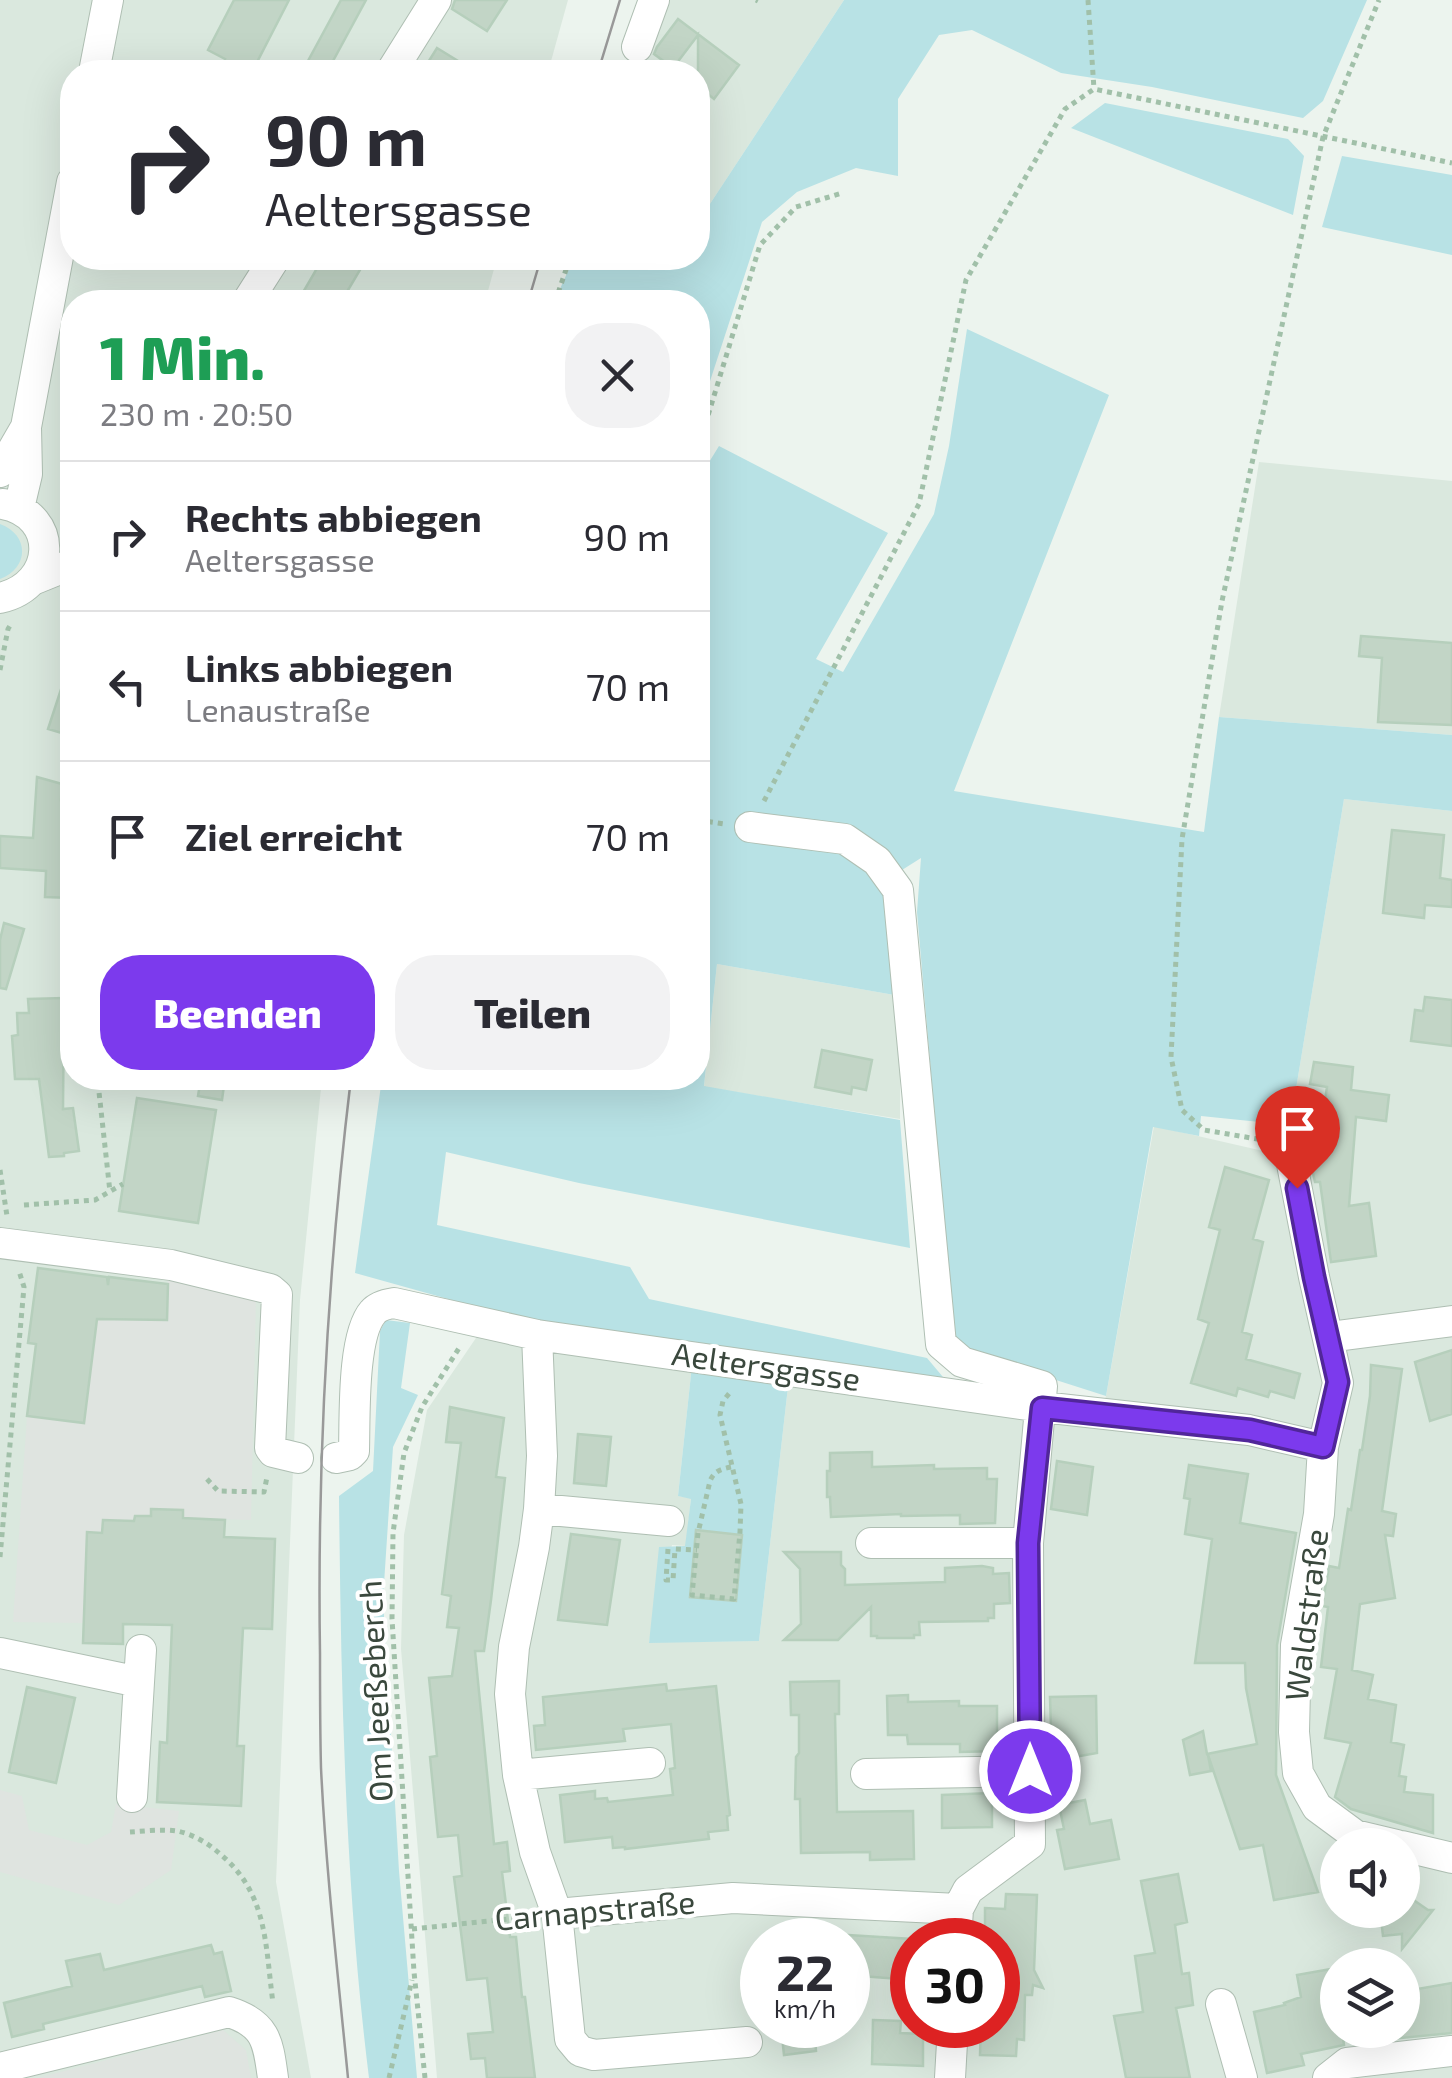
<!DOCTYPE html>
<html lang="de">
<meta charset="utf-8">
<style>
body{margin:0;font-family:"Exo 2",sans-serif;background:#f2f2f3;color:#2b2b33;height:100vh;display:flex;flex-direction:column;font-size:38px;white-space:nowrap}
*{box-sizing:border-box;margin:0}
p{font-size:32px;color:#7c7c81}
.icon{flex:none;width:55px;height:55px;fill:none;stroke:currentColor;stroke-width:2;stroke-linecap:round;stroke-linejoin:round}
.map{position:relative;flex:1;overflow:hidden}
.side{position:absolute;left:60px;top:290px;width:650px;height:800px;display:flex;flex-direction:column;background:#fff;border-radius:40px;box-shadow:0 10px 40px #0002}
.side>*{flex:none}
.hud{position:absolute;left:60px;top:60px;width:650px;height:210px;border-radius:40px;box-shadow:0 10px 40px #0002;background:#fff;color:#2b2b33;overflow:hidden}
.buttons{position:absolute;left:1320px;top:1828px;display:grid;gap:20px}
.buttons a{display:grid;place-items:center;width:100px;height:100px;border-radius:50%;background:#fff;box-shadow:0 10px 40px #0002;font-size:50px}
.speed{position:absolute;left:740px;top:1918px;display:flex;gap:20px;font-size:50px;font-weight:700;text-align:center}
.speed>*{display:grid;place-content:center;width:130px;height:130px;border-radius:50%;background:#fff;box-shadow:0 10px 40px #0002;line-height:1}
.speed small{font-size:25px;font-weight:400}
.speed .limit{border:15px solid #d22;background:#fff;color:#111}
.pin{position:absolute;display:grid;place-items:center;width:85px;height:85px;color:#fff;margin:-102px -42px;border-radius:50% 50% 50% 0;rotate:-45deg;box-shadow:0 0 10px #0007}
.pin .icon{rotate:45deg}
.me{position:absolute;width:110px;margin:-55px;rotate:0deg;stroke-linejoin:round;filter:drop-shadow(0 0 8px #0008)}
.turn{display:flex;align-items:center;gap:35px;height:210px;padding:0 40px;font-size:45px}
.turn .icon{width:130px;height:130px;stroke-width:2.5}
.turn b{display:block;font-size:70px;line-height:85px}
.round{display:grid;place-items:center;flex:none;width:105px;height:105px;border-radius:40px;background:#f2f2f3}
.summary{display:flex;align-items:center;justify-content:space-between;height:170px;padding:0 40px}
h1{font-size:60px;font-weight:800;line-height:75px;color:#1e9e55}
.button{display:flex;gap:20px;margin-top:auto;padding:20px 40px}
.button a{flex:1;height:115px;border-radius:40px;background:#7c3aed;color:#fff;font-size:40px;font-weight:800;line-height:115px;text-align:center}
.button a+a{background:#f2f2f3;color:#2b2b33}
ul{padding:0;list-style:none}
li{display:flex;align-items:center;gap:30px;height:150px;padding:0 40px;border-top:2px solid #e1e1e2}
li div{flex:1}
li b{display:block;font-size:38px}
li em{font-style:normal}
.map>svg:first-child{display:block}
.residential{fill:#dae8de;fill-rule:evenodd}
.green{fill:#b8e2e5}
.parking{fill:#dfe4e0}
.building{fill:#c2d5c6;stroke:#b6cfbc;stroke-width:2.5}
.lines{fill:none;stroke-linecap:round;stroke-linejoin:round}
.minor-casing{stroke:#afbfb3;stroke-width:32}
.path{stroke:#a1c0a9;stroke-width:5;stroke-dasharray:5 5;stroke-linecap:butt}
.minor{stroke:#fff;stroke-width:30}
.tram{stroke:#999;stroke-width:2.5}
.route-casing{stroke:#51269a;stroke-width:25}
.route{stroke:#7c3aed;stroke-width:18}
.labels{text-anchor:middle;stroke-width:8;stroke-linejoin:round;paint-order:stroke}
.street-label{font-size:32px;fill:#3a483d;stroke:#fff}
</style>
<div class="map">
<svg width="1452" height="2078" viewBox="0 0 1452 2078">
<rect width="100%" height="100%" fill="#ecf4ee"/>
<!-- residential -->
<path class="residential" d="M0 0H568L548 72H72V258H497L485 302H72V1078H322L300 1300 276 1882 311 2078H0Z
M667 0H844L698 222V72H642Z
M1259 462 1452 481V735L1219 717Z
M1344 799 1452 811V2078H437L401 1649 404 1535 427 1410 478 1335 692 1365 678 1496 691 1498 686 1546 672 1545 649 1642 759 1641 789 1378 1098 1427 1106 1396 1154 1126 1276 1154 1290 1125ZM1338 1845H1402V1910H1338ZM762 1940H848V2025H762ZM912 1940H998V2025H912ZM1338 1965H1402V2030H1338Z
M717 964 900 996V1119L704 1087Z"/>
<!-- green -->
<path class="green" d="M844 0H1367L1323 101 1303 118 1152 87 1061 73 972 30 939 35 898 99V176L856 168 797 192 762 222 698 418V302H554L574 258H650L666 269 674 258H698V222Z
M1105 103 1288 139 1304 156 1293 215 1071 128Z
M1342 156 1452 175V255L1322 227Z
M967 329 1109 395 954 791 1204 832 1219 717 1452 735V811L1344 799 1290 1125 1201 1116 1199 1136 1153 1127 1106 1396 974 1354 954 1336 917 912 921 858 883 882 900 996 717 964 704 1086 900 1120 910 1248 579 1183 446 1152 437 1225 630 1267 649 1299 927 1358 948 1383 513 1317 355 1273 382 1078H698V480L719 446 888 533 816 659 843 672 934 514 949 446Z
M0 524C30 535 29 568 0 579Z
M386 1320 410 1323 401 1388 418 1395 393 1447 383 1599 399 1871 417 2078H369C345 1885 341 1690 339 1496L373 1471 380 1331Z
M692 1365 789 1378 759 1641 649 1643 659 1547 685 1546 691 1499 678 1496Z"/>
<!-- parking -->
<path class="parking" d="M168 1277 256 1297 251 1520 183 1518V1510L152 1509 151 1516H135L134 1521 103 1520 102 1533H87L84 1623 13 1622 27 1416 97 1319 166 1320Z
M0 1790 22 1796 29 1830 87 1845 111 1832 116 1804 179 1811 171 1870 119 1905 0 1872Z
M223 2030 246 2050 251 2078H37Z"/>
<!-- building -->
<path class="building" d="M234 0H289L252 72H218L225 59 208 50Z
M341 0H366L327 72H302Z
M455 0H507L487 31 452 9Z
M678 19 739 65 714 99 698 86V35L673 68 654 54 657 47Z
M437 48 476 72H422Z
M323 258H367L341 302H316L302 294Z
M1361 636 1452 643V725L1378 722 1382 658 1359 656Z
M68 668 72 669V736L48 729Z
M37 777 62 784 61 800 72 801V898L45 897 46 871 0 868V836L33 838Z
M1392 830 1444 835 1440 878 1452 880V907L1425 905 1424 918 1383 913Z
M4 923 24 929 6 989 0 988V940Z
M1425 997 1452 1000V1046L1411 1041 1415 1010 1423 1011Z
M64 998 63 1109 73 1108 79 1151 64 1153V1156L49 1157 39 1079H15L12 1036 18 1035 17 1013H29L28 999Z
M822 1050 872 1060 866 1090 852 1087 851 1094 815 1087Z
M1314 1062 1353 1067 1351 1090 1389 1095 1386 1121 1356 1117 1349 1206 1369 1203 1376 1256 1331 1262 1320 1182H1315L1309 1155 1303 1145V1133L1320 1134 1327 1087 1310 1084Z
M201 1078H225L222 1100 198 1096Z
M137 1098 216 1110 198 1223 119 1211Z
M1225 1167 1269 1180 1253 1239 1263 1242 1242 1332 1252 1335 1246 1359 1300 1374 1294 1398 1270 1391 1268 1397 1238 1388 1236 1396 1191 1383 1209 1323 1198 1319 1220 1230 1209 1227Z
M38 1268 107 1277 108 1285 109 1277 168 1284 167 1320 97 1319 84 1423 27 1416 36 1344 28 1343Z
M1452 1350V1414L1430 1421 1415 1362Z
M1371 1365 1402 1369 1382 1511 1396 1514 1393 1536 1385 1535 1395 1598 1360 1604 1352 1670 1373 1675 1368 1699 1396 1705 1391 1742 1404 1745 1399 1776 1406 1777 1404 1792 1433 1795V1833L1351 1809 1335 1797 1351 1743 1325 1738 1337 1669 1321 1667 1328 1607 1322 1606 1329 1566 1339 1568 1348 1509 1351 1510 1360 1450H1362L1370 1396Z
M450 1407 504 1418 496 1477 505 1478 491 1600 484 1651H475L494 1844 507 1842 510 1871 502 1872 510 1937H516L522 1997H525L535 2078H487L485 2058 471 2059 468 2034 493 2032 487 1978 467 1980 454 1877 462 1876 458 1835 438 1837 430 1757 437 1756 429 1678 452 1676 459 1628 447 1627 451 1596 442 1594 461 1443 446 1442Z
M578 1434 611 1437 606 1486 574 1483Z
M872 1452V1467L934 1465V1469L987 1468V1479H997L995 1523 960 1524V1515L901 1516V1514L831 1517 830 1497H827V1471H830V1453Z
M1057 1461 1093 1467 1087 1515 1051 1509Z
M1189 1465 1248 1474 1240 1523 1296 1533 1277 1645 1276 1775 1318 1892 1274 1900 1263 1845 1240 1849 1208 1755 1211 1771 1190 1775 1183 1740 1203 1731 1207 1754 1257 1744 1246 1688 1245 1663H1195L1212 1539 1185 1534 1190 1499 1184 1498Z
M151 1509 183 1510V1518L225 1520 224 1537 275 1539 272 1629 243 1628 237 1746H244L241 1806 157 1802 160 1742 167 1743 172 1625 123 1624V1644L83 1643 87 1532 102 1533 103 1520 134 1521 135 1516H151Z
M696 1530 742 1535 736 1601 690 1597Z
M571 1534 620 1540 607 1625 558 1620Z
M784 1552H841V1565L845 1569V1585L945 1582V1568L982 1566 993 1568V1574L1009 1573 1010 1603 994 1604V1618H988V1621L919 1622 920 1635H914V1638H877V1636H871V1607L838 1640H784L801 1624 800 1569Z
M839 1681V1714H835L837 1812 913 1811 914 1859 870 1860V1852L801 1853 800 1799H795L796 1757 799 1753V1715H791L790 1682Z
M666 1684 667 1691 716 1686 730 1815 727 1816 728 1830 708 1832 709 1839 625 1849V1847L613 1848 612 1837 565 1842 560 1795 595 1791V1799L607 1798 608 1802 673 1795 670 1769 675 1768 671 1724 623 1729 625 1741 536 1750 534 1726 545 1725 543 1697Z
M27 1687 75 1698 56 1783 9 1772Z
M908 1695V1702L959 1701V1706H997V1751L960 1752V1744H908L907 1735H888L887 1696Z
M1096 1696 1097 1753 1052 1761 1050 1697Z
M992 1793V1827L942 1828V1795Z
M1085 1800 1090 1824 1111 1820 1119 1859 1065 1869 1057 1830 1064 1829 1059 1805Z
M1178 1874 1187 1922 1175 1925 1182 1974 1189 1973 1193 2005 1176 2008 1190 2078H1126L1114 2016 1143 2012 1135 1956 1155 1953 1141 1881Z
M1402 1892 1428 1910H1433L1402 1949V1934L1383 1936 1380 1910H1402Z
M1006 1894 1037 1895 1034 1970 1043 1988 1033 1985 1032 1995H1025L1024 2040 1017 2039 1016 2056 980 2055 981 2025H998V1940H985V1908L1005 1909Z
M848 1935 912 1939V1980L848 1975Z
M211 1945 214 1954 222 1952 231 1991 205 1997 202 1986 43 2024 44 2029 12 2037 4 2003 72 1986 66 1961 100 1954 104 1970Z
M1331 1969 1338 2005V2030H1342L1344 2045 1301 2054 1304 2065 1267 2073 1254 2012 1285 2005 1284 2003 1301 1997 1297 1975Z
M1452 1983V2033L1381 2040 1380 2030H1402V2005L1408 2004 1406 1991Z
M873 2020 901 2021 900 2033 923 2034V2066L872 2064Z
M814 2025 816 2051 784 2055 781 2027Z"/>
<g class="lines">
<!-- minor casing -->
<g class="minor-casing">
<path id="minor" d="M637 47 654 0
M94 72 108 0
M391 72 436 0
M247 302 275 258
M0 472 26 427
M19 508 27 474 26 427 72 182
M35 579 72 564
M0 598C57 585 60 515 3 504
M750 827 845 839 877 861 898 890 941 1344 962 1362 1042 1386 1028 1543 1030 1844 968 1890 958 1909 956 1940
M1291 1159 1314 1277 1338 1383 1323 1447 1319 1514 1296 1645 1294 1732 1298 1773 1317 1807 1355 1835 1397 1845
M0 1243 171 1265 270 1289 277 1295 270 1448 273 1452 298 1458
M537 1335 542 1456 539 1509 534 1547 514 1647 510 1694 518 1775 535 1852 557 1914 570 2039 580 2051 594 2055 747 2042
M1329 1337 1452 1321
M336 1458 350 1455 354 1451C355 1418 352 1336 373 1312 378 1306 387 1304 394 1303L537 1335 1042 1407 1249 1430 1323 1447
M539 1509 669 1521
M871 1543H1028
M0 1653 139 1682 141 1650
M866 1774 1029 1771
M518 1775 650 1763
M132 1797 139 1682
M1402 1846 1452 1858
M557 1914 733 1898 958 1909
M1221 2004 1242 2078
M0 2068 229 2012C267 2024 268 2043 273 2078
M950 2078 953 2025
M1328 2078 1347 2063 1452 2051"/>
</g>
<!-- path -->
<path class="path" d="M756 0 758 1
M1088 0 1094 89
M658 64 668 72
M555 302 570 258
M698 443 703 432 760 245 796 207 842 193
M0 670 8 629 11 624
M764 801 919 504 966 280 1065 109 1094 89 1452 163
M698 820 724 824
M98 1083 110 1192
M1269 1141 1204 1130 1182 1110 1171 1057 1182 839 1222 601 1323 137 1379 0
M0 1170 7 1216
M24 1205 95 1200 123 1184
M731 1467C721 1469 714 1471 710 1481L698 1533 692 1595 734 1599 740 1532 741 1504 720 1415 723 1401 732 1390
M207 1479 218 1491 264 1492 267 1477
M668 1549 666 1580H673L675 1549 697 1550
M0 1557 24 1287 19 1271
M130 1832C145 1831 162 1829 177 1831 192 1834 208 1843 219 1853 268 1893 265 1944 273 2003
M412 1929 528 1917
M389 2078 412 1980
M425 2078 414 1972 392 1619 393 1533 404 1453 422 1407 461 1345"/>
<!-- minor -->
<use href="#minor" class="minor"/>
<!-- tram -->
<path class="tram" d="M598 72 620 0
M528 302 541 258
M348 2078C338 1975 326 1872 321 1768 320 1730 320 1692 320 1654 317 1461 328 1269 351 1078"/>
</g>
<g class="lines">
<!-- route casing -->
<g class="route-casing">
<path id="route" d="M1030 1771 1028 1543 1042 1408 1250 1430 1323 1447 1338 1382 1314 1277 1297 1188"/>
</g>
<!-- route -->
<use href="#route" class="route"/>
</g>
<g class="labels">
<!-- street labels -->
<g class="street-label">
<text transform="translate(766 1367) rotate(8)" y="11">Aeltersgasse</text>
<text transform="translate(1307 1615) rotate(-83)" y="11">Waldstraße</text>
<text transform="translate(376 1691) rotate(-93)" y="11">Om Jeeßeberch</text>
<text transform="translate(595 1911) rotate(-5)" y="11">Carnapstraße</text>
</g>
</g>
</svg>
<div class="buttons">
<a><svg class="icon" aria-label="sound" viewBox="0 0 24 24"><path d="M4 9h4l5-4v14l-5-4H4zM17 9q2 3 0 6"/></svg></a>
<a><svg class="icon" aria-label="layers" viewBox="0 0 24 24"><path d="M12 4l9 5-9 5-9-5zM3 14l9 5 9-5"/></svg></a>
</div>
<div class="speed"><div>22<small>km/h</small></div><div class="limit">30</div></div>
<div class="pin" style="left:1297px;top:1188px;background:#d93025"><svg class="icon" aria-label="arrive" viewBox="0 0 24 24"><path d="M6 21V4h12l-3 4 3 4H6"/></svg></div>
<svg class="me" style="left:1030px;top:1771px" viewBox="-20 -20 40 40"><circle r="17" fill="#7c3aed" stroke="#fff" stroke-width="3"/><path d="M0-11L8 9 0 5-8 9z" fill="#fff"/></svg>
<div class="hud">
<div class="turn"><svg class="icon" aria-label="right" viewBox="0 0 24 24"><path d="M7 20v-9h11M14 6l5 5-5 5"/></svg><div><b>90 m</b>Aeltersgasse</div></div>
</div>
<section class="side">
<div class="summary"><div><h1>1 Min.</h1><p>230 m · 20:50</p></div><a class="round"><svg class="icon" aria-label="close" viewBox="0 0 24 24"><path d="M6 6l12 12M18 6L6 18"/></svg></a></div>
<ul>
<li><svg class="icon" aria-label="right" viewBox="0 0 24 24"><path d="M7 20v-9h11M14 6l5 5-5 5"/></svg><div><b>Rechts abbiegen</b><p>Aeltersgasse</p></div><em>90 m</em></li>
<li><svg class="icon" aria-label="left" viewBox="0 0 24 24"><path d="M17 20v-9H6M10 6l-5 5 5 5"/></svg><div><b>Links abbiegen</b><p>Lenaustraße</p></div><em>70 m</em></li>
<li><svg class="icon" aria-label="arrive" viewBox="0 0 24 24"><path d="M6 21V4h12l-3 4 3 4H6"/></svg><div><b>Ziel erreicht</b></div><em>70 m</em></li>
</ul>
<div class="button"><a>Beenden</a><a>Teilen</a></div>
</section>
</div>
